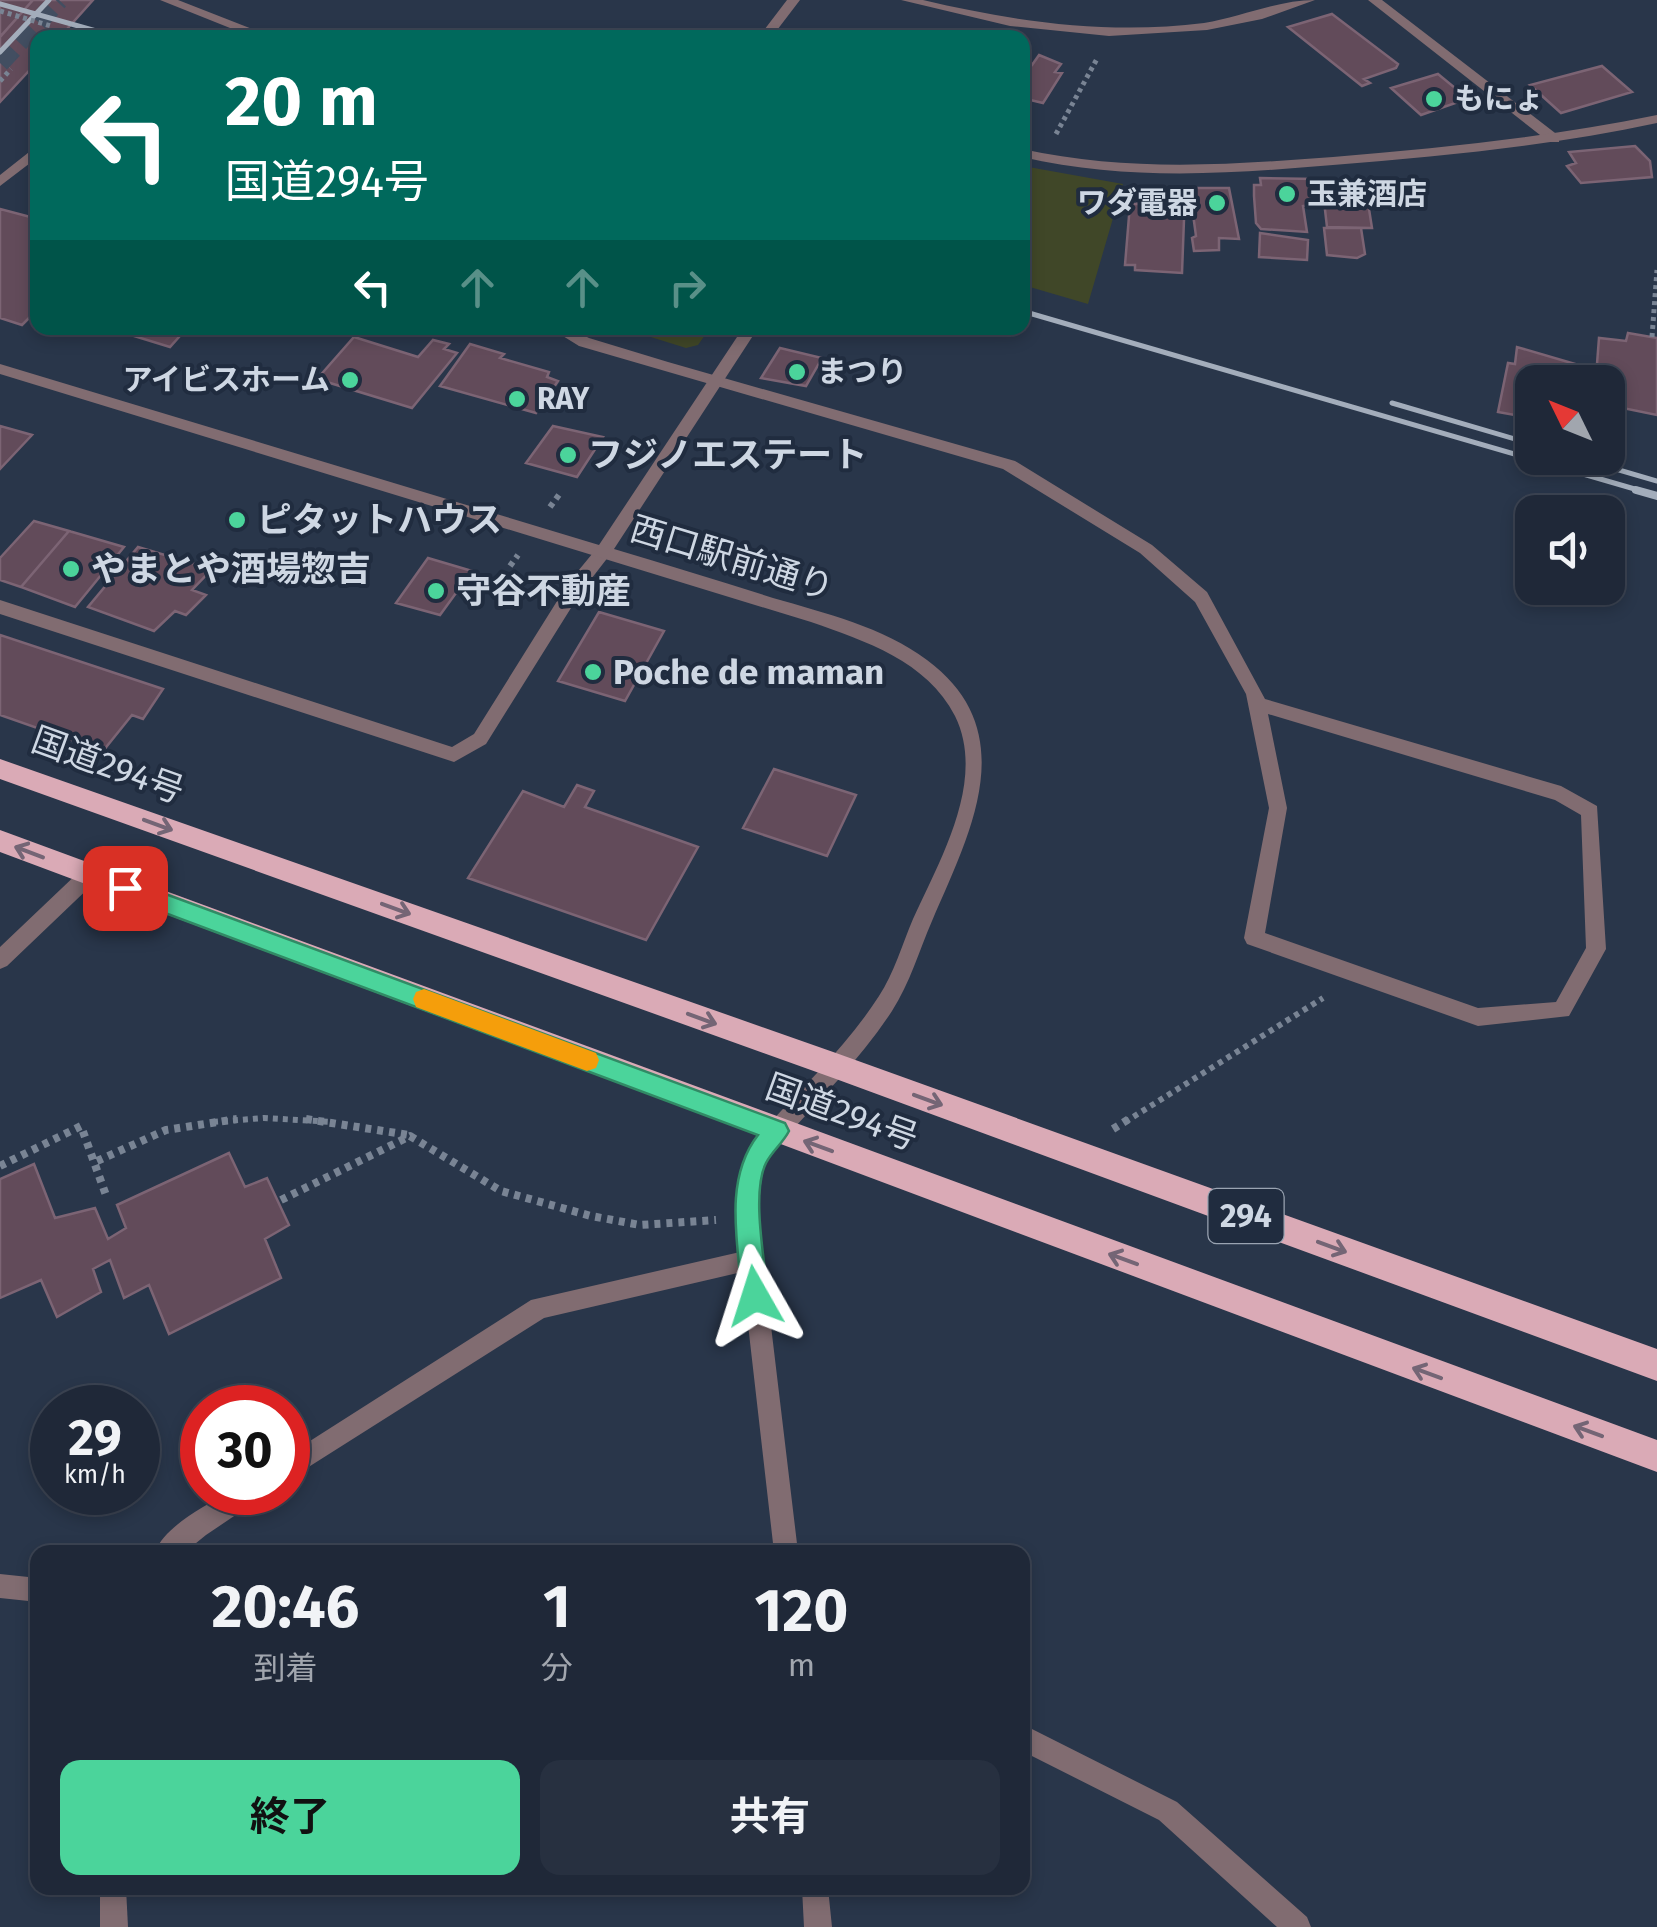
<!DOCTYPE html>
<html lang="ja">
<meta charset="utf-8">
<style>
body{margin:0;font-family:"Fira Sans","Noto Sans JP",sans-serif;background:#273040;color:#f1f3f6;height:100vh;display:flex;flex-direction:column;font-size:38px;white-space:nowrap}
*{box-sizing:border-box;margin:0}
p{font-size:32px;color:#a1a6ae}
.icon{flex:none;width:55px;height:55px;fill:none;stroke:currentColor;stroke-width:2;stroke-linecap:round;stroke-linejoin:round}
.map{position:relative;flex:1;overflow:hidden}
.side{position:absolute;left:30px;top:1545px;width:1000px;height:350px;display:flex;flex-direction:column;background:#1f2838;border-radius:20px;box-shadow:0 5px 15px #0003,0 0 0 2px #3c4453}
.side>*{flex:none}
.guide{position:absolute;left:30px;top:30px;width:1000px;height:305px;border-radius:20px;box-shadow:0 5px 15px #0003,0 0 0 2px #3c4453;background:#00695c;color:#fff;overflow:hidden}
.needle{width:65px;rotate:313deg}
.tools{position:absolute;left:1515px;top:365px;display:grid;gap:20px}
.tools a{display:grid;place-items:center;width:110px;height:110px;border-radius:20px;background:#1f2838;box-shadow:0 5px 15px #0003,0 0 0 2px #3c4453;font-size:50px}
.speed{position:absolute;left:30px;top:1385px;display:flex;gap:20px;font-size:50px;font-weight:700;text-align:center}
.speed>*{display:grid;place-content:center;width:130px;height:130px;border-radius:50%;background:#1f2838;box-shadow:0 5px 15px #0003,0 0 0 2px #3c4453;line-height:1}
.speed small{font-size:25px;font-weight:400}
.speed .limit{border:15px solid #d22;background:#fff;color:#111}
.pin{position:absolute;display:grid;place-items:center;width:85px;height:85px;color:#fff;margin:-42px;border-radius:20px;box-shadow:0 5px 15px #0006}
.me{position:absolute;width:110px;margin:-55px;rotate:354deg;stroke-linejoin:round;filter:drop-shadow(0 0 8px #0008)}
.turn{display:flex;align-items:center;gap:35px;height:210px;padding:0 30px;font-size:45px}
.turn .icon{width:130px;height:130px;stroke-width:2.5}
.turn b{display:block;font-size:70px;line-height:85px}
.lanes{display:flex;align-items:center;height:95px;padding:0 30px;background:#0003;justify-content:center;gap:50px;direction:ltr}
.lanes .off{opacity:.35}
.eta{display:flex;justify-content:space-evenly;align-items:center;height:170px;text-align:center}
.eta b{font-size:60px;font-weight:700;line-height:70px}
.button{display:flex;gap:20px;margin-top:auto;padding:20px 30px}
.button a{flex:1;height:115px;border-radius:20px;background:#4bd49b;color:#111;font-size:40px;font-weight:700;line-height:115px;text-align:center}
.button a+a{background:#273040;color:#f1f3f6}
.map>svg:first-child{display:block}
.green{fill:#404728}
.building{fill:#624b5a;stroke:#7c6474;stroke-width:2.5}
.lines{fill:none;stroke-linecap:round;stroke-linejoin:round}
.primary-tunnel{stroke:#424e61;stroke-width:19;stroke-dasharray:19 9;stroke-linecap:butt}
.path-far2{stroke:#798494;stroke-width:5;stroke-dasharray:4 4;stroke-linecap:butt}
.path-far1{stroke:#798494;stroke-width:6;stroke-dasharray:5 5;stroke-linecap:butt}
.path{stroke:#798494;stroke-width:8;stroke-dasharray:6 6;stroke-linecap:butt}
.service{fill:#816c71;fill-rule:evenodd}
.minor{fill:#816c71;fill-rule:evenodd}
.tertiary{fill:#816c71;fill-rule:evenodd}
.trunk{fill:#daaab6;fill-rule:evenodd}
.rail-far1{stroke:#a3adbb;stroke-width:5}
.rail{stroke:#a3adbb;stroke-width:8}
.path-bridge{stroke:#798494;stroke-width:5;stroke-dasharray:4 4;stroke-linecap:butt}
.oneway{stroke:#746575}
.route{fill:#4bd49b;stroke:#318a65;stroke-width:2.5}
.slow{fill:#f59e0b}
.poi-dot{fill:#4bd49b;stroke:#202c3f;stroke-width:4}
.labels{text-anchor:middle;stroke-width:8;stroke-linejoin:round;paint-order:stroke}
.far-poi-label{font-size:30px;font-weight:bold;fill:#ced7e3;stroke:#202c3f;text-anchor:start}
.shield{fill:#202c3f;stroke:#9aa4b2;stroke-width:2.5}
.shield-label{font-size:32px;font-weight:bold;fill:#ced7e3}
.poi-label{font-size:35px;font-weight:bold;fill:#ced7e3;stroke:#202c3f;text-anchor:start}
.street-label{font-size:35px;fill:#ced7e3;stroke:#202c3f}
</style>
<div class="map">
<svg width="1657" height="1927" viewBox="0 0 1657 1927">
<rect width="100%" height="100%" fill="#29364a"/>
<!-- green -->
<path class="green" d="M1023 166 1123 184 1088 304 1023 285Z
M622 328H710L698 345 686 348Z"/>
<!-- building -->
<path class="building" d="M0 0H33L0 37Z
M33 0H93L59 38H38V61L0 102V37Z
M1332 14 1398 64 1396 68 1364 79 1370 83 1362 86 1288 27Z
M1039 55 1061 64 1055 72 1062 73 1043 103 1022 98V63L1032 65Z
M1602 66 1632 92 1561 113 1530 85Z
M1438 74 1461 93 1473 97 1469 105 1458 102 1421 115 1391 88Z
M1635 146 1650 161 1652 177 1581 183 1567 166 1576 163 1569 152Z
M1260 178 1315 179 1317 204 1303 206 1307 232 1261 229 1256 223 1254 196V185H1261Z
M1194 188H1229L1239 239 1219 238V250L1194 251 1192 238 1196 236 1190 192Z
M1330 189 1366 190 1372 228 1327 227 1324 201H1332Z
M1172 192 1185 193 1182 273 1135 270V265H1125L1130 204H1138L1137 199 1172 201Z
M0 209 38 219V309L22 325 0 318Z
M1324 228H1361L1365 254 1357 258 1327 255Z
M1260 233 1308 240 1307 260 1259 257Z
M129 328H187L170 347 124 333Z
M1628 333 1657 338V415L1608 405V382H1532V418L1498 412 1508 363 1515 364 1517 347 1575 364V374L1596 377 1599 338 1626 341Z
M354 337 418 357 433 340 449 344 444 349 457 353 412 408 317 379Z
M470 344 504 354 500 358 549 372 547 377 558 381 536 413 440 386Z
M780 348 822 358 806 386 761 378Z
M0 426 32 435 0 469Z
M553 426 603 437 577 477 526 463Z
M34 521 69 531 21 587 0 580V558Z
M69 531 124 547 75 607 21 587Z
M138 547 212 569 192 590 206 595 186 615 175 611 154 631 88 607Z
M428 558 472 571 440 615 396 603Z
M599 612 664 631 625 701 558 681Z
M0 635 163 689 143 719 132 715 103 751 0 715Z
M774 769 856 795 827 856 743 828Z
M577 785 594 791 585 807 698 847 646 940 468 878 523 791 564 807Z
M229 1153 245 1187 267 1178 289 1225 265 1239 281 1278 169 1334 149 1285 124 1298 110 1260 93 1269 101 1292 57 1317 41 1280 0 1298V1179L34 1164 55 1218 95 1208 108 1239 126 1228 117 1205Z"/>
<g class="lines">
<!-- primary-tunnel -->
<path class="primary-tunnel" d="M0 63 59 0"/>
<!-- path-far2 -->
<path class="path-far2" d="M0 81 11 69
M1056 134 1098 57
M1652 337 1657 270"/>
<!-- path-far1 -->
<path class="path-far1" d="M550 507 561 492
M510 566 518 555
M213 1122 264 1118 333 1122
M1125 1122 1323 998"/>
<!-- path -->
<path class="path" d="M306 1119 409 1135
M1113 1129 1129 1119
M97 1161 166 1130 237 1119
M0 1166 81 1126 107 1198
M281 1200 410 1136 501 1191 591 1216 640 1225 716 1220"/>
<!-- service -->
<path class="service" d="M100 1888H126L128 1927H100Z"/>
<!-- minor -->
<path class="minor" d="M787 0H800L771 38H758Z
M901 0H923C1016 22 1109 35 1204 23 1241 17 1278 0 1315 0L1262 19 1207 30 1109 36 1010 26Z
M1368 0H1382L1559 136V142H1549Z
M38 145V157L0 186V175Z
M550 328H569L589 338 668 362 1015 461 1152 545 1207 592 1265 699 1561 786 1597 806 1606 949 1569 1016 1478 1026 1247 944 1244 938 1269 808 1246 694 1195 602 1140 553 1003 469 579 346ZM1268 714 1555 800 1581 815 1586 948 1556 1002 1478 1008 1265 933 1287 808Z
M603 546 611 552 609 556 581 592 486 744 454 762 0 614V600L452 747 474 734 569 582 597 548Z
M89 867 96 869 99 875 96 881 7 966 0 969V947L82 869Z
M777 1121 785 1124 788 1131 763 1164 758 1217 798 1552H774L742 1272 544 1318 288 1480V1455L531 1300 740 1252C736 1212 731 1139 777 1121Z
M228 1492H262L258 1500 206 1535 185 1552H155C165 1526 204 1507 228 1492Z
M0 1574 38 1578V1602L0 1598Z
M1022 1724 1177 1802 1307 1917 1311 1927H1277L1159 1820 1022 1751Z
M802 1888H828L832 1927H804Z"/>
<!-- tertiary -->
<path class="tertiary" d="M160 0H178L275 38H255Z
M1657 115V123C1550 146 1442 156 1333 165 1227 174 1127 181 1022 157V149C1127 172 1227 165 1333 157 1442 148 1550 137 1657 115Z
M743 328H758L614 549C667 565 720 581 773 598 825 613 883 627 927 660 1024 732 970 833 932 921 919 951 910 983 892 1011 862 1057 822 1097 785 1138L777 1141 769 1138 766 1131 769 1124C807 1083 849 1043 879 996 894 973 902 945 913 919 939 861 987 781 955 716 927 661 865 641 811 622L0 374V364L599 545Z"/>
<!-- trunk -->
<path class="trunk" d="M0 759 836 1053 1657 1349V1381L836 1079 0 779Z
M0 830 1657 1440V1472L0 852Z"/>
<!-- rail-far1 -->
<path class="rail-far1" d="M0 4 121 38
M0 52 49 0
M1022 311 1645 492
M1392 403 1532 444
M1578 458 1657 481"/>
<!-- rail -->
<path class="rail" d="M1636 490 1657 496"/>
<!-- path-bridge -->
<path class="path-bridge" d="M0 11 51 26"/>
</g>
<!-- one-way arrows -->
<defs><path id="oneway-shaft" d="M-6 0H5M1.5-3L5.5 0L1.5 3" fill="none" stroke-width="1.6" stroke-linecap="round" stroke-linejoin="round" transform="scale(2.5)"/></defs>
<g class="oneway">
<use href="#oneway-shaft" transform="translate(158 825) rotate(20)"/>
<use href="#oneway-shaft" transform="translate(29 852) rotate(-159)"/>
<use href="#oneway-shaft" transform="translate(396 909) rotate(20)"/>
<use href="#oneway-shaft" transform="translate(702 1019) rotate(20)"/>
<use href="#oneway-shaft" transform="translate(928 1100) rotate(20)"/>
<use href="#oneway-shaft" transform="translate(818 1146) rotate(-160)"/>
<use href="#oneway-shaft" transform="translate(1332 1247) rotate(20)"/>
<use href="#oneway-shaft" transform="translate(1123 1259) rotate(-160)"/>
<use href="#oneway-shaft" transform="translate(1427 1373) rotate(-160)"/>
<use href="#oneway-shaft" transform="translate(1588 1431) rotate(-160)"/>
</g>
<!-- route -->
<path class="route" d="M125 879 785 1123 789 1131C783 1143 772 1151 766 1163 751 1193 765 1262 768 1296L764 1305 755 1309 746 1305 742 1296C738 1243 723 1180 758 1135L117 895 114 888Z"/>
<!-- slow -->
<path class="slow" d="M424 989 596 1053 599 1060 596 1068 587 1071 416 1007 413 999 416 992Z"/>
<!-- markers -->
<g class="poi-dot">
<circle cx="1434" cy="99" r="10"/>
<circle cx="1287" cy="194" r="10"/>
<circle cx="1217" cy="203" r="10"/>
<circle cx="797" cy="372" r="10"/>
<circle cx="350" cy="380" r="10"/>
<circle cx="517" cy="399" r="10"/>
<circle cx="568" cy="455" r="10"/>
<circle cx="237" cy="520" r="10"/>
<circle cx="71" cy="569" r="10"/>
<circle cx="436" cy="591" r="10"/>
<circle cx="593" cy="672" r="10"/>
</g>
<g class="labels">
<!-- far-poi labels -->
<g class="far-poi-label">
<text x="1454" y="109">もにょ</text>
<text x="1307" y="204">玉兼酒店</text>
<text x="1197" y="213" text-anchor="end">ワダ電器</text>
<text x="817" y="382">まつり</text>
<text x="330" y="390" text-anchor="end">アイビスホーム</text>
<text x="537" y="409">RAY</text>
</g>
<!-- shield labels -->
<rect class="shield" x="1208.5" y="1189" width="75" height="54" rx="8"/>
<g class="shield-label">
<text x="1246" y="1227">294</text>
</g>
<!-- poi labels -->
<g class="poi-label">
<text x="588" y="467">フジノエステート</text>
<text x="257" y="532">ピタットハウス</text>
<text x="91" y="581">やまとや酒場惣吉</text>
<text x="456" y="603">守谷不動産</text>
<text x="613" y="684">Poche de maman</text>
</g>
<!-- street labels -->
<g class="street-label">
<text transform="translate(732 558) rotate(17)" y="12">西口駅前通り</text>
<text transform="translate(108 765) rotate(20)" y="12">国道294号</text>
<text transform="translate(842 1112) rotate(20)" y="12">国道294号</text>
</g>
</g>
</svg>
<div class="tools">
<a><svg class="needle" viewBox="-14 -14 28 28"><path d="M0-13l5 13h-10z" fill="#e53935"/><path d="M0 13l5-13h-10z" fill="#a1a6ae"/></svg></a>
<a><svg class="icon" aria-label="sound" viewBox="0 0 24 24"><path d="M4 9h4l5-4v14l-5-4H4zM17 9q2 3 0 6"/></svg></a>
</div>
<div class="speed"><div>29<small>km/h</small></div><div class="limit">30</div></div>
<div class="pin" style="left:125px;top:888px;background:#d93025"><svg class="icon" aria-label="arrive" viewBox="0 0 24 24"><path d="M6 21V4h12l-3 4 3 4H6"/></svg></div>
<svg class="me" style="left:755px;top:1296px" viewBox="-20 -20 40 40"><path d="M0-17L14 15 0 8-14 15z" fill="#4bd49b" stroke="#fff" stroke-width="4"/></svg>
<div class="guide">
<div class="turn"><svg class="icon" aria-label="left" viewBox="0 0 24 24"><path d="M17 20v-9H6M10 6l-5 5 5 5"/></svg><div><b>20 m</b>国道294号</div></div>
<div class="lanes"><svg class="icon" aria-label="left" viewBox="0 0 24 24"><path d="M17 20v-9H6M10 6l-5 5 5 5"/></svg><svg class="icon off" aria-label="ahead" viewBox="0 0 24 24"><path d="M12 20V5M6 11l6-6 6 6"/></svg><svg class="icon off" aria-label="ahead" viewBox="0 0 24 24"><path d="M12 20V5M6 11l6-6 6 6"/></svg><svg class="icon off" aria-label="right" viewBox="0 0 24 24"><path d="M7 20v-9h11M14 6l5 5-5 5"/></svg></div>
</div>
<section class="side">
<div class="eta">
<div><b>20:46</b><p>到着</p></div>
<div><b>1</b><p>分</p></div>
<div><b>120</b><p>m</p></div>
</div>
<div class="button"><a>終了</a><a>共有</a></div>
</section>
</div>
